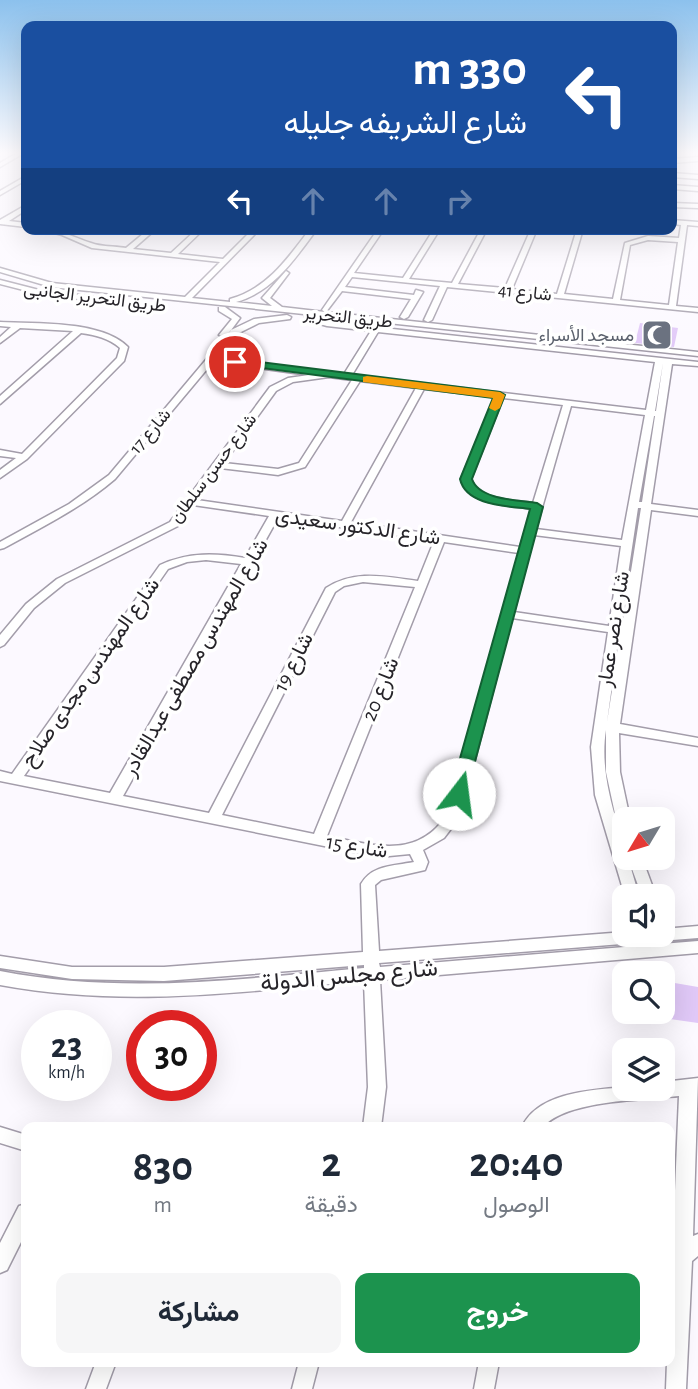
<!DOCTYPE html>
<html lang="ar">
<meta charset="utf-8">
<style>
body{margin:0;font-family:"Alegreya Sans",Vazirmatn,sans-serif;background:#f6f6f7;color:#1f2937;direction:rtl;height:100vh;display:flex;flex-direction:column;font-size:26px;white-space:nowrap}
*{box-sizing:border-box;margin:0}
p{font-size:23px;color:#747a83}
.icon{flex:none;width:38px;height:38px;fill:none;stroke:currentColor;stroke-width:2;stroke-linecap:round;stroke-linejoin:round}
.map{position:relative;flex:1;overflow:hidden;direction:ltr}
.drawer{position:absolute;left:21px;top:1122px;width:654px;height:245px;display:flex;flex-direction:column;background:#fff;border-radius:14px;box-shadow:0 7px 28px #0002;direction:rtl}
.drawer>*{flex:none}
.hud{position:absolute;left:21px;top:21px;width:656px;height:214px;border-radius:14px;box-shadow:0 7px 28px #0002;direction:rtl;background:#1a4fa0;color:#fff;overflow:hidden}
.needle{width:46px;rotate:232deg}
.controls{position:absolute;left:612px;top:807px;display:grid;gap:14px}
.controls a{display:grid;place-items:center;width:63px;height:63px;border-radius:14px;background:#fff;box-shadow:0 7px 28px #0002;font-size:35px}
.speed{position:absolute;left:21px;top:1010px;display:flex;gap:14px;font-size:35px;font-weight:700;text-align:center}
.speed>*{display:grid;place-content:center;width:91px;height:91px;border-radius:50%;background:#fff;box-shadow:0 7px 28px #0002;line-height:1}
.speed small{font-size:18px;font-weight:400}
.speed .limit{border:10px solid #d22;background:#fff;color:#111}
.pin{position:absolute;display:grid;place-items:center;width:60px;height:60px;color:#fff;margin:-30px;border:4px solid #fff;border-radius:50%;box-shadow:0 2px 7px #0007}
.me{position:absolute;width:77px;margin:-38px;rotate:15deg;stroke-linejoin:round;filter:drop-shadow(0 0 5px #0008)}
.turn{display:flex;align-items:center;gap:24px;height:147px;padding:0 35px;font-size:32px}
.turn .icon{width:91px;height:91px;stroke-width:2.5}
.turn b{display:block;font-size:49px;line-height:60px}
.lanes{display:flex;align-items:center;height:66px;padding:0 35px;background:#0003;justify-content:center;gap:35px;direction:ltr}
.lanes .off{opacity:.35}
.eta{display:flex;justify-content:space-evenly;align-items:center;height:119px;text-align:center}
.eta b{font-size:42px;font-weight:700;line-height:49px}
.action{display:flex;gap:14px;margin-top:auto;padding:14px 35px}
.action a{flex:1;height:80px;border-radius:14px;background:#1c934e;color:#fff;font-size:28px;font-weight:700;line-height:80px;text-align:center}
.action a+a{background:#f6f6f7;color:#1f2937}
.map>svg:first-child{display:block}
.building{fill:#e1c9f8}
.lines{fill:none;stroke-linecap:round;stroke-linejoin:round}
.minor-casing{stroke:#a39daa;stroke-width:3}
.minor{fill:#fff;fill-rule:evenodd}
.route{fill:#1c934e;stroke:#126033;stroke-width:2}
.slow{fill:#f59e0b}
.labels{text-anchor:middle;stroke-width:7;stroke-linejoin:round;paint-order:stroke}
.far-street-label{font-size:18px;fill:#262429;stroke:#fff}
.far-worship-label{font-size:18px;fill:#5b616d;stroke:#fff;text-anchor:end}
.street-label{font-size:21px;fill:#262429;stroke:#fff}
.near-street-label{font-size:24px;fill:#262429;stroke:#fff}
</style>
<div class="map">
<svg width="698" height="1389" viewBox="0 0 698 1389">
<rect width="100%" height="100%" fill="#fcf9ff"/>
<!-- building -->
<path class="building" d="M640 323 678 328 674 347 635 343Z
M663 981 698 987V1023L663 1018Z"/>
<g class="lines">
<!-- minor casing -->
<g class="minor-casing">
<path id="minor" d="M17 153H24L0 167V163Z
M698 157V161L672 163V159Z
M672 173 698 175V179L672 177Z
M26 176V180L0 195V191Z
M672 185 698 187V191L672 189Z
M672 203 698 204V208L672 207Z
M26 205V210L9 221 26 223V227L0 224V220Z
M672 220 698 222V226L687 225 676 306 698 308V312L447 287 432 320 428 322 424 320 440 286 352 277 345 287 414 295 416 290 423 292 408 317 404 319 400 317 411 299 342 291 326 312 698 352V356L51 287 0 272V268L52 283 185 297 220 262 92 248 62 235 40 229C59 229 73 237 91 243 101 247 114 246 126 248L149 229H156L133 249 171 253 197 229H204L178 254 223 259 253 229H260L192 298 230 302V299C267 289 288 258 310 229H317C295 259 273 292 236 302L272 306 262 298 286 271 289 273 270 298 282 307 325 312 322 310 378 229H384L354 273 403 278 434 229H440L409 279 452 283 481 229H487L458 284 505 288 531 229H537L512 289 557 294 577 229H583L564 294 613 299 625 243 648 236 679 238 681 225 672 224ZM648 240 678 242 669 305 620 300 630 245Z
M0 280 43 291 106 298 110 300 106 302 43 295 0 284Z
M219 307H225L240 318 226 337H223L219 335 232 319 219 311Z
M287 315 291 317 290 319 259 323 237 334 217 357 311 371H314V374L329 373 344 374 371 331 327 326 305 320V316H308L328 322 698 362V366L672 364 651 504 698 510V516L651 510 620 724 698 738V746L619 733 620 772 630 819H625V832L619 829 625 848V858H642L656 896H642L628 858 639 896H625L595 795 591 747 608 632 512 618 460 817 444 838 423 850 428 862 425 870 381 880 375 885 379 951 625 932V934H663V929L698 926V938L379 963 380 967 698 941V953L380 980 386 1087 381 1127H363L368 1087 364 981C239 992 125 1008 0 985V971C124 995 240 979 364 968V965L164 981 72 979 0 968V956L72 967H164L363 952 361 884C372 865 393 866 414 862L410 854 379 857 0 781V771L12 774 160 565C189 552 215 553 245 558L269 516 193 505 178 526 65 583 34 608 4 645 0 647V635L26 604 57 579 170 522 270 387 288 378 309 375 213 362 115 479C81 508 42 527 4 548L0 549V542L69 504 109 475 231 330 254 319ZM378 332 655 362 646 410 352 375ZM663 363 656 411H655ZM329 377 352 380 299 463 278 469 224 463 276 391 293 382ZM360 381 416 388 342 521 197 500 220 468 278 475 305 467ZM424 389 495 397 461 479C469 506 509 505 532 509L520 547 351 522ZM503 398 563 405 533 503C515 500 477 501 471 479ZM571 406 645 415 622 540 536 529ZM654 416H655L642 502H639ZM638 508H641L622 628 620 627ZM278 518 434 541 418 581C385 577 356 569 326 588L209 813 123 796ZM534 535 621 546 609 626 514 612ZM444 542 519 553 446 816C416 860 372 845 327 836ZM206 560 241 564 110 793 24 776 168 569 187 562ZM363 582 415 587 314 834 222 815 335 592 344 586ZM619 634H621L607 722ZM606 730V772L617 823C608 793 601 761 606 730Z
M0 322C36 324 101 320 128 347L124 361 27 459 0 478V470L16 458 0 456V450L22 454 117 358 120 348C109 338 95 335 81 333L0 404V396L73 331 20 328 0 343V337L11 327 0 326Z
M698 1078 693 1236 698 1234V1256L692 1261 686 1389H666L667 1362H670V1309L679 1096C642 1100 567 1100 543 1127H522C538 1092 592 1090 625 1087V1088H663V1082Z
M0 1127 26 1135V1151L0 1143Z
M26 1204V1232L7 1270 0 1273V1243L19 1206Z
M96 1362H116L106 1389H86Z
M299 1362H319L312 1389H292Z
M479 1362H499L494 1389H474Z"/>
</g>
<!-- minor -->
<use href="#minor" class="minor"/>
</g>
<!-- sky -->
<linearGradient id="sky" x2="0" y2="1"><stop stop-color="#8cc1ed"/><stop offset="0.44" stop-color="#fefcff"/><stop offset="1" stop-color="#fefcff" stop-opacity="0"/></linearGradient>
<rect width="698" height="347" fill="url(#sky)"/>
<!-- route -->
<path class="route" d="M235 359 500 392 505 395 472 479C479 500 518 500 537 503L543 507 465 799H453L450 794 530 509C508 506 466 506 460 479L493 398 231 364V360Z"/>
<!-- slow -->
<path class="slow" d="M367 376 500 392 505 395 500 408 495 411 489 408 493 398 363 382V377Z"/>
<!-- icons -->
<defs>
<g id="mosque-square" transform="scale(1.575)"><rect x="-9" y="-9" width="18" height="18" rx="4" fill="#6b7280" stroke="#fff"/><path d="M3.5-4.9A6 6 0 1 0 3.5 4.9A5 5 0 1 1 3.5-4.9Z" fill="#fff"/></g>
</defs>
<g fill-rule="evenodd">
<use href="#mosque-square" x="657" y="335"/>
</g>
<g class="labels">
<!-- far-street labels -->
<g class="far-street-label">
<text transform="translate(525 292) rotate(6)" y="6">شارع 41</text>
<text transform="translate(95 297) rotate(7)" y="6">طريق التحرير الجانبى</text>
<text transform="translate(348 317) rotate(6)" y="6">طريق التحرير</text>
<text transform="translate(150 431) rotate(-50)" y="6">شارع 17</text>
<text transform="translate(213 468) rotate(-53)" y="6">شارع حسن سلطان</text>
</g>
<!-- far-worship labels -->
<g class="far-worship-label">
<text x="634" y="341">مسجد الأسراء</text>
</g>
<!-- street labels -->
<g class="street-label">
<text transform="translate(358 526) rotate(8)" y="7">شارع الدكتور سعيدى</text>
<text transform="translate(613 629) rotate(-81)" y="7">شارع نصر عمار</text>
<text transform="translate(195 657) rotate(-60)" y="7">شارع المهندس مصطفى عبدالقادر</text>
<text transform="translate(293 662) rotate(-63)" y="7">شارع 19</text>
<text transform="translate(90 672) rotate(-55)" y="7">شارع المهندس مجدى صلاح</text>
<text transform="translate(380 689) rotate(-68)" y="7">شارع 20</text>
<text transform="translate(357 846) rotate(9)" y="7">شارع 15</text>
</g>
<!-- near-street labels -->
<g class="near-street-label">
<text transform="translate(349 975) rotate(-5)" y="8">شارع مجلس الدولة</text>
</g>
</g>
</svg>
<div class="controls">
<a><svg class="needle" viewBox="-14 -14 28 28"><path d="M0-13l5 13h-10z" fill="#e53935"/><path d="M0 13l5-13h-10z" fill="#747a83"/></svg></a>
<a><svg class="icon" aria-label="sound" viewBox="0 0 24 24"><path d="M4 9h4l5-4v14l-5-4H4zM17 9q2 3 0 6"/></svg></a>
<a><svg class="icon" aria-label="search" viewBox="0 0 24 24"><circle cx="10" cy="10" r="6"/><path d="M15 15l6 6"/></svg></a>
<a><svg class="icon" aria-label="layers" viewBox="0 0 24 24"><path d="M12 4l9 5-9 5-9-5zM3 14l9 5 9-5"/></svg></a>
</div>
<div class="speed"><div>23<small>km/h</small></div><div class="limit">30</div></div>
<div class="pin" style="left:235px;top:362px;background:#d93025"><svg class="icon" aria-label="arrive" viewBox="0 0 24 24"><path d="M6 21V4h12l-3 4 3 4H6"/></svg></div>
<svg class="me" style="left:459px;top:794px" viewBox="-20 -20 40 40"><circle r="19" fill="#fff"/><path d="M0-13L10 11 0 6-10 11z" fill="#1c934e"/></svg>
<div class="hud">
<div class="turn"><svg class="icon" aria-label="left" viewBox="0 0 24 24"><path d="M17 20v-9H6M10 6l-5 5 5 5"/></svg><div><b>330 m</b>شارع الشريفه جليله</div></div>
<div class="lanes"><svg class="icon" aria-label="left" viewBox="0 0 24 24"><path d="M17 20v-9H6M10 6l-5 5 5 5"/></svg><svg class="icon off" aria-label="ahead" viewBox="0 0 24 24"><path d="M12 20V5M6 11l6-6 6 6"/></svg><svg class="icon off" aria-label="ahead" viewBox="0 0 24 24"><path d="M12 20V5M6 11l6-6 6 6"/></svg><svg class="icon off" aria-label="right" viewBox="0 0 24 24"><path d="M7 20v-9h11M14 6l5 5-5 5"/></svg></div>
</div>
<section class="drawer">
<div class="eta">
<div><b>20:40</b><p>الوصول</p></div>
<div><b>2</b><p>دقيقة</p></div>
<div><b>830</b><p>m</p></div>
</div>
<div class="action"><a>خروج</a><a>مشاركة</a></div>
</section>
</div>
